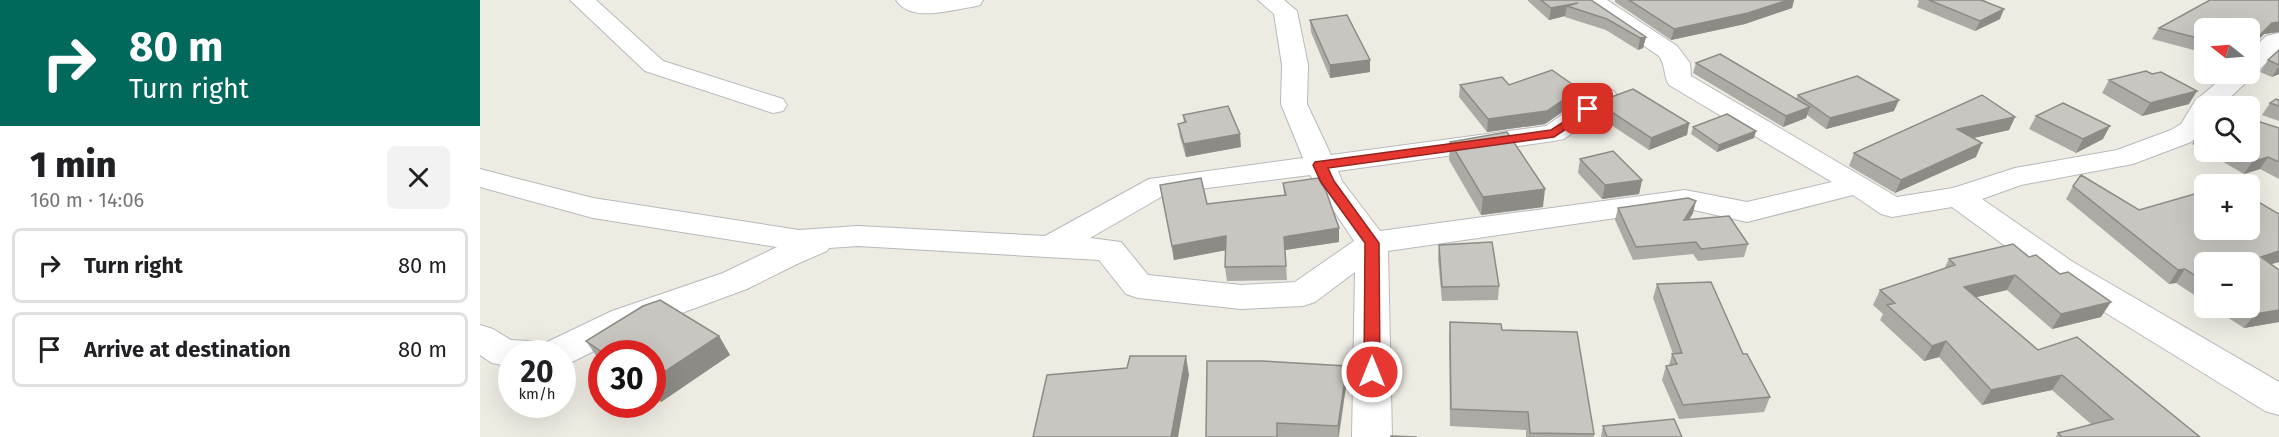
<!DOCTYPE html>
<meta charset="utf-8">
<style>
body{margin:0;font-family:"Fira Sans",sans-serif;background:#f2f2f2;color:#202124;height:100vh;display:flex;flex-direction:column;font-size:22px;white-space:nowrap}
*{box-sizing:border-box;margin:0}
p{font-size:20px;color:#757577}
.icon{flex:none;width:33px;height:33px;fill:none;stroke:currentColor;stroke-width:2;stroke-linecap:round;stroke-linejoin:round}
.map{position:relative;flex:1;overflow:hidden}
.panel{display:flex;flex-direction:column;background:#fff;width:480px}
.panel>*{flex:none}
.top-card{background:#00695c;color:#fff;overflow:hidden}
.needle{width:39px;rotate:287deg}
.tools{position:absolute;left:1714px;top:18px;display:grid;gap:12px}
.tools a{display:grid;place-items:center;width:66px;height:66px;border-radius:9px;background:#fff;box-shadow:0 6px 24px #0002;font-size:30px}
.speed{position:absolute;left:18px;top:340px;display:flex;gap:12px;font-size:30px;font-weight:700;text-align:center}
.speed>*{display:grid;place-content:center;width:78px;height:78px;border-radius:50%;background:#fff;box-shadow:0 6px 24px #0002;line-height:1}
.speed small{font-size:15px;font-weight:400}
.speed .limit{border:9px solid #d22;background:#fff;color:#111}
.pin{position:absolute;display:grid;place-items:center;width:51px;height:51px;color:#fff;margin:-26px;border-radius:12px;box-shadow:0 3px 9px #0006}
.me{position:absolute;width:66px;margin:-33px;rotate:0deg;stroke-linejoin:round;filter:drop-shadow(0 0 4px #0008)}
.turn{display:flex;align-items:center;gap:21px;height:126px;padding:0 30px;font-size:27px}
.turn .icon{width:78px;height:78px;stroke-width:2.5}
.turn b{display:block;font-size:42px;line-height:51px}
.round{display:grid;place-items:center;flex:none;width:63px;height:63px;border-radius:9px;background:#f2f2f2}
.overview{display:flex;align-items:center;justify-content:space-between;height:102px;padding:0 30px}
h1{font-size:36px;font-weight:800;line-height:45px}
ul{padding:0;list-style:none}
li{display:flex;align-items:center;gap:18px;height:75px;margin:0 12px 9px;padding:0 18px;border:3px solid #e0e0e0;border-radius:9px}
li div{flex:1}
li b{display:block;font-size:22px}
li em{font-style:normal}
main{display:flex;flex:1;min-height:0}
.map>svg:first-child{display:block}
.lines{fill:none;stroke-linecap:round;stroke-linejoin:round}
.street-casing{stroke:#b6b9bd;stroke-width:2}
.street{fill:#fff;fill-rule:evenodd}
.wall{fill:#acaaa5}
.shaded-wall{fill:#8c8b86}
.building{fill:#c8c6c0;stroke:#8c8b86;stroke-width:1.5}
.route{fill:#e63730;stroke:#96241f;stroke-width:1.5}
</style>
<main>
<section class="panel">
<div class="top-card">
<div class="turn"><svg class="icon" aria-label="right" viewBox="0 0 24 24"><path d="M7 20v-9h11M14 6l5 5-5 5"/></svg><div><b>80 m</b>Turn right</div></div>
</div>
<div class="overview"><div><h1>1 min</h1><p>160 m · 14:06</p></div><a class="round"><svg class="icon" aria-label="close" viewBox="0 0 24 24"><path d="M6 6l12 12M18 6L6 18"/></svg></a></div>
<ul>
<li><svg class="icon" aria-label="right" viewBox="0 0 24 24"><path d="M7 20v-9h11M14 6l5 5-5 5"/></svg><div><b>Turn right</b></div><em>80 m</em></li>
<li><svg class="icon" aria-label="arrive" viewBox="0 0 24 24"><path d="M6 21V4h12l-3 4 3 4H6"/></svg><div><b>Arrive at destination</b></div><em>80 m</em></li>
</ul>
</section>
<div class="map">
<svg width="1799" height="437" viewBox="0 0 1799 437">
<rect width="100%" height="100%" fill="#eeebe3"/>
<g class="lines">
<!-- street casing -->
<g class="street-casing">
<path id="street" d="M90 0H116L183 61 303 99 307 105 303 111 293 113 165 71Z
M416 0H503L500 5 492 7C469 10 431 23 416 0Z
M778 0H804L817 11 828 65 827 104 851 155 1066 126 1116 91 1125 89 1134 91 1138 97 1134 103 1084 139 1074 141 858 171 862 181 900 231 1205 190 1267 202 1352 182 1189 85C1183 75 1186 66 1179 56L1104 5 1101 0H1127L1197 46 1210 63 1211 76 1417 197 1473 188 1535 168 1637 150 1691 130 1701 124 1715 101 1747 74H1770V52L1786 36 1799 33V51L1741 106H1725V130L1711 142 1653 164 1541 185 1502 199 1593 262 1799 382V415L1785 411 1569 278 1472 207 1412 217 1401 214 1373 195 1267 222 1205 208 908 251 912 437H872L875 272 835 302 823 306 761 309 658 298 646 294 619 260 378 246 349 248 347 251 317 264 267 289 158 329 88 364 82 365V354H32V367L12 363 0 355V325L13 329 31 340 67 342 132 311 243 273 297 247 113 218 0 187V169L113 198 319 230 378 226 565 236 669 179 823 158 801 104 802 65 794 14ZM830 175 874 241 815 282 761 285 668 275 641 242 610 238 688 193Z"/>
</g>
<!-- street -->
<use href="#street" class="street"/>
</g>
<!-- wall -->
<path class="wall" d="M1048 0H1111L1166 37 1163 48 1158 50 1126 30 1085 17V16L1069 20 1048 1Z
M1135 0H1314L1312 8 1265 24 1191 40 1135 2Z
M1437 0H1506L1504 1 1520 19 1495 31 1437 7 1439 1Z
M1799 0V32L1784 34 1776 43 1775 55 1770 63V28H1725V53L1672 39 1679 28Z
M830 20 890 60V72L850 78 831 32Z
M1799 50V74L1792 77 1780 72 1788 60Z
M1216 63 1316 99 1318 95 1414 111 1346 129 1327 115 1326 118 1303 127 1213 73Z
M1629 80 1709 104 1662 116 1622 93Z
M980 85 1098 101 1065 124 1007 132 979 97Z
M1799 100V121L1782 115 1790 103Z
M1121 105 1209 123 1207 135 1169 150 1119 117Z
M703 115 761 147 706 157 700 137 698 124 704 123Z
M1556 116 1623 139 1596 153 1549 129Z
M1535 117 1529 130 1492 138 1496 157 1415 193 1369 166 1374 153Z
M1777 121 1799 128V179L1780 169 1764 174 1712 144 1719 132 1725 128V152H1770Z
M1213 127 1274 138 1237 152 1211 134Z
M970 142 1063 207 1001 215 969 160Z
M1100 159 1162 180 1159 194 1122 199 1098 173Z
M803 183 859 228V242L805 250 807 280 747 281 745 267V250L694 260 680 185 727 204 804 195Z
M1593 186 1799 262 1791 264 1799 270V322L1764 328 1733 308H1770L1725 262V302L1696 283 1689 284 1586 199Z
M1138 208 1213 213 1209 220 1268 244 1264 257 1218 261 1213 254 1153 260 1135 220Z
M1533 244 1621 317 1572 329 1527 290 1496 297 1558 350 1720 437H1576L1578 433 1612 425 1572 390 1502 405 1459 357 1444 361 1400 320 1403 314 1393 305 1400 290 1464 269 1469 259Z
M959 245 1019 286 1018 300 962 301 958 259Z
M1177 284 1263 354 1290 397 1284 412 1199 419 1182 380 1186 366 1189 365 1192 354H1193L1173 298Z
M970 322 1022 330 1114 434V437H1046V430L970 426 969 339Z
M239 336 250 355 181 402 172 396V354H122V361L119 360 106 341Z
M867 380 859 437H726Z
M1123 426 1202 437H1121Z"/>
<!-- shaded-wall -->
<path class="shaded-wall" d="M1308 0H1314L1312 8 1265 24 1191 40 1194 29Z
M1098 3 1087 6 1085 16 1069 20 1071 8Z
M1524 9 1520 19 1495 31 1500 21Z
M1799 22V32L1784 34 1770 49 1776 39 1792 23Z
M1166 37 1163 48 1158 50 1160 38Z
M890 60V72L850 78V65Z
M1799 66V74L1792 77Z
M1099 89 1098 101 1065 124 1007 132 1008 119Z
M1717 91 1709 104 1662 116 1670 103Z
M1419 100 1414 111 1346 129 1350 118Z
M1330 107 1326 118 1303 127 1306 116Z
M1535 117 1529 130 1472 143 1477 129Z
M1209 123 1207 135 1169 150 1171 138Z
M1630 126 1623 139 1596 153 1603 139Z
M1276 131 1274 138 1237 152 1239 145Z
M760 134 761 147 706 157 704 144Z
M1502 143 1496 157 1415 193 1421 180Z
M1788 157 1780 169 1764 174 1772 162Z
M1162 180 1159 194 1122 199 1125 185Z
M1065 189 1063 207 1001 215 1003 197Z
M1216 201 1213 213 1201 232 1204 220Z
M859 228V242L805 250 807 280 804 237Z
M746 236 747 250 694 260 692 246Z
M1799 251V262L1770 270 1781 257Z
M1705 269 1696 283 1689 284 1698 270Z
M1535 275 1527 290 1476 302 1484 287Z
M1631 302 1621 317 1572 329 1581 314Z
M1799 310V322L1764 328 1775 314Z
M239 336 250 355 181 402 172 389V380Z
M1466 341 1459 357 1444 361 1452 346Z
M706 356 709 375 698 437H691Z
M867 366V380L858 437V426Z
M1582 375 1572 390 1502 405 1511 390Z"/>
<!-- building -->
<path class="building" d="M1061 0H1111L1166 37 1160 38 1127 19 1087 6 1098 3 1071 8Z
M1149 0H1308L1268 13 1194 29Z
M1449 0H1501L1524 9 1500 21Z
M1730 0H1799V22L1792 23 1776 39 1775 55 1770 53V28H1725V40L1679 28Z
M867 15 890 60 850 65 830 20Z
M1799 50V65L1788 60Z
M1240 54 1330 107 1306 116 1216 63Z
M1072 70 1099 89 1067 111 1008 119 980 85 1022 77 1029 85Z
M1666 71 1672 74 1681 72 1717 91 1670 103 1629 80Z
M1377 76 1419 100 1350 118 1318 95Z
M1153 89 1209 123 1171 138 1121 105 1134 96Z
M1502 95 1535 117 1477 129 1502 143 1421 180 1374 153Z
M1796 99 1799 100V106L1790 103Z
M1583 103 1630 126 1603 139 1556 116Z
M748 106 760 134 704 144 698 124 706 122 703 115Z
M1776 112 1777 121 1799 128V162L1788 157 1772 162 1753 152H1770V116Z
M1247 114 1276 131 1239 145 1213 127Z
M1725 128V136L1719 132Z
M1027 132 1065 189 1003 197 970 142Z
M1133 151 1162 180 1125 185 1100 159Z
M1601 175 1659 210 1725 191V230H1770V197L1799 214V251L1781 257 1799 270V310L1775 314 1765 308H1770V262H1725V282L1705 269 1698 270 1593 186Z
M721 178 727 204 806 195 803 183 838 178 846 191 859 228 804 237 806 266 745 267 746 236 692 246 680 185Z
M1208 198 1216 201 1204 220 1249 216 1268 244 1221 249 1216 242 1156 247 1138 208Z
M1012 242 1019 286 962 287 959 245Z
M1533 244 1549 257 1556 255 1580 274 1588 272 1631 302 1581 314 1535 275 1484 287 1558 350 1597 337 1720 437H1582L1578 433 1633 419 1582 375 1511 390 1466 341 1452 346 1407 305 1415 303 1400 290 1475 265 1469 259Z
M1231 282 1263 354H1267L1290 397 1203 405 1186 366 1197 364 1192 354 1202 353 1177 284Z
M180 300 239 336 172 380V354H125L106 341 163 306Z
M970 322 1021 324 1022 330 1097 332 1114 434 1050 433 1048 412 971 409Z
M650 356H706L691 437H553L567 375 647 368Z
M727 361H782L867 366 858 426 797 423V437H726Z
M1194 419 1202 437H1127L1123 426Z
M911 436 937 437H911Z"/>
<!-- route -->
<path class="route" d="M1108 106 1114 109 1112 112 1074 137 848 168 854 181 899 243 900 372 898 376H886L884 372 885 243 841 182 833 165 835 162 1071 130Z"/>
</svg>
<div class="tools">
<a><svg class="needle" viewBox="-14 -14 28 28"><path d="M0-13l5 13h-10z" fill="#e53935"/><path d="M0 13l5-13h-10z" fill="#757577"/></svg></a>
<a><svg class="icon" aria-label="search" viewBox="0 0 24 24"><circle cx="10" cy="10" r="6"/><path d="M15 15l6 6"/></svg></a>
<a>+</a>
<a>−</a>
</div>
<div class="speed"><div>20<small>km/h</small></div><div class="limit">30</div></div>
<div class="pin" style="left:1108px;top:109px;background:#d93025"><svg class="icon" aria-label="arrive" viewBox="0 0 24 24"><path d="M6 21V4h12l-3 4 3 4H6"/></svg></div>
<svg class="me" style="left:892px;top:372px" viewBox="-20 -20 40 40"><circle r="17" fill="#e63730" stroke="#fff" stroke-width="3"/><path d="M0-11L8 9 0 5-8 9z" fill="#fff"/></svg>
</div>
</main>
